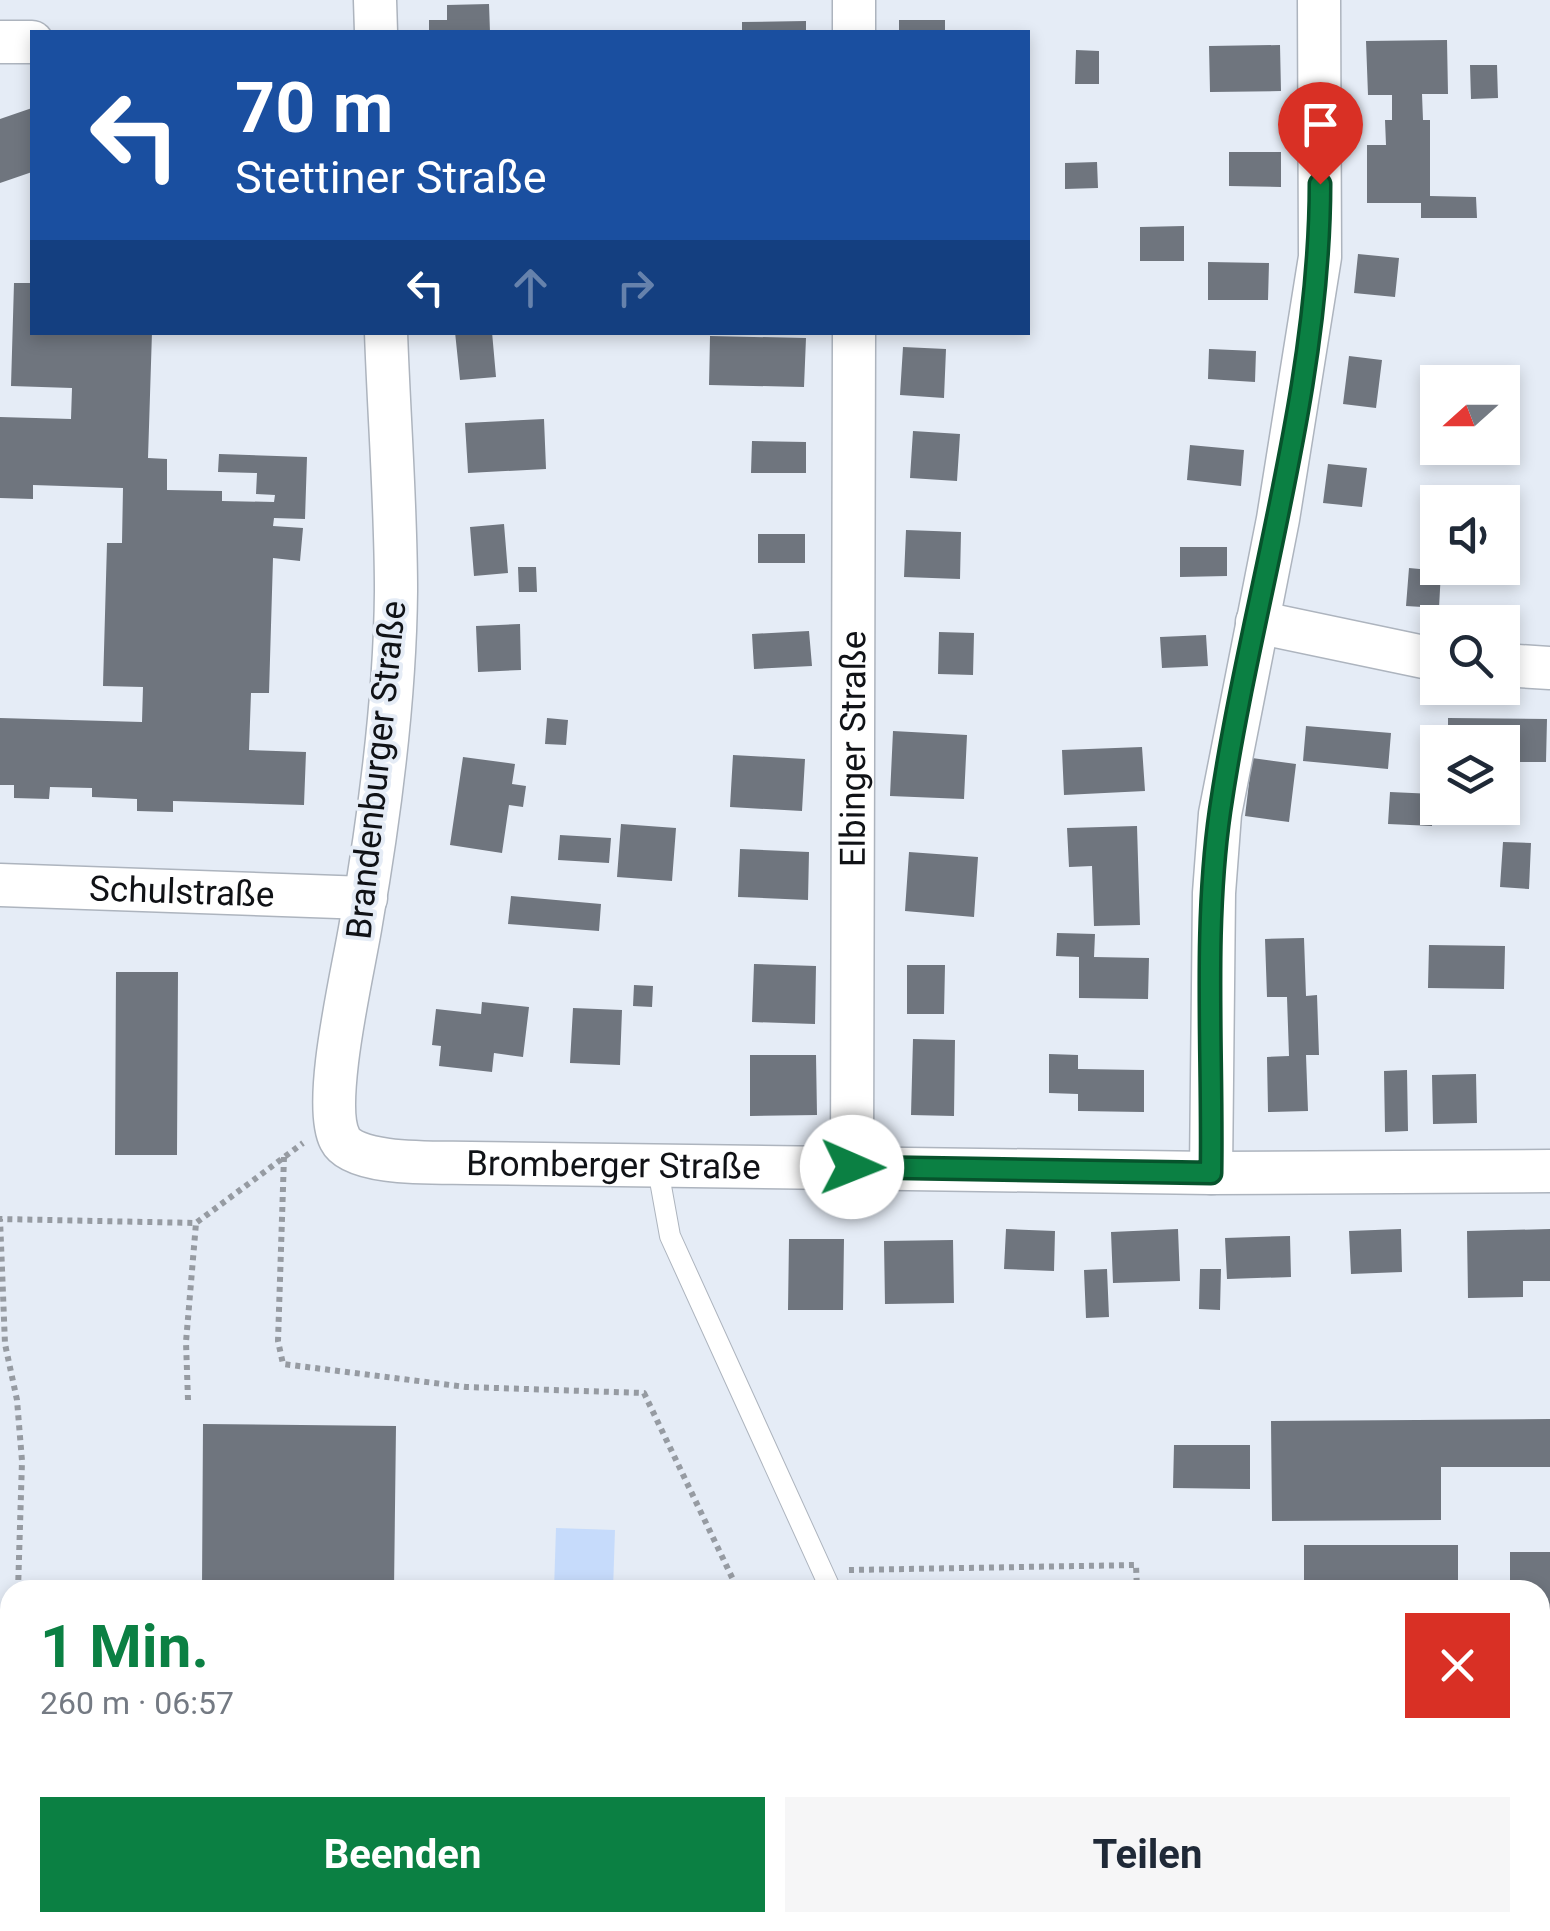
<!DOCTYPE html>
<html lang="de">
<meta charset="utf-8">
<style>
body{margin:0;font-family:Roboto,sans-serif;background:#f6f6f7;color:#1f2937;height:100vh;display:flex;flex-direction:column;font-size:38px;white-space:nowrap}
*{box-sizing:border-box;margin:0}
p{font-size:32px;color:#747a83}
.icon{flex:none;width:55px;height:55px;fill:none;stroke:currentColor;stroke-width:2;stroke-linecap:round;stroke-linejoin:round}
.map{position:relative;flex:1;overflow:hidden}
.side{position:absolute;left:0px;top:1580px;width:1550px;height:352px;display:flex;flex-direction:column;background:#fff;border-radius:30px 30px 0 0;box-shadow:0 5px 15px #0003}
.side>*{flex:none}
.top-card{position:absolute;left:30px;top:30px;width:1000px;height:305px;border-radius:0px;box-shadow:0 5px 15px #0003;background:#1a4fa0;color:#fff;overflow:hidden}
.needle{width:65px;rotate:249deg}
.tools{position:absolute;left:1420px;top:365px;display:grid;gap:20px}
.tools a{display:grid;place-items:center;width:100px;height:100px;border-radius:0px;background:#fff;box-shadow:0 5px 15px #0003;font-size:50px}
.pin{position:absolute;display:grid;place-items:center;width:85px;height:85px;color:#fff;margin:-102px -42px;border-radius:50% 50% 50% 0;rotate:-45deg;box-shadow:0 0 10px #0007}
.pin .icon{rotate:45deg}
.me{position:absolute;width:110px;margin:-55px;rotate:91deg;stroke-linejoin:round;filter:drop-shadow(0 0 8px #0008)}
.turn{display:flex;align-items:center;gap:35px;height:210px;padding:0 40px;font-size:45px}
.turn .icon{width:130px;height:130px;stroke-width:2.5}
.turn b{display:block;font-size:70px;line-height:85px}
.lanes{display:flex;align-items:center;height:95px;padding:0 40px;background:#0003;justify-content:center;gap:50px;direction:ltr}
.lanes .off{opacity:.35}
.round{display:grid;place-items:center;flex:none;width:105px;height:105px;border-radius:0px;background:#f6f6f7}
.overview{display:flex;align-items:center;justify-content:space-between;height:170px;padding:0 40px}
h1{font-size:60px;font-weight:700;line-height:75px;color:#0b8043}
.button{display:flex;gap:20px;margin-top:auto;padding:20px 40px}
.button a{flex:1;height:115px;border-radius:0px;background:#0b8043;color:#fff;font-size:40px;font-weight:700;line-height:115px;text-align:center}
.button a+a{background:#f6f6f7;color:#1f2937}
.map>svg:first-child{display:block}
.green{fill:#c6dbfb}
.building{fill:#6f757e}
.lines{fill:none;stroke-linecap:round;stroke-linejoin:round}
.service-casing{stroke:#adb4be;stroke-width:22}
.minor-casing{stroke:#adb4be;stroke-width:45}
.path{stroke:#969ba2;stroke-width:6;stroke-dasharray:5 5;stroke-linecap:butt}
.service{stroke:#fff;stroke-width:20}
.minor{stroke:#fff;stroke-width:42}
.route-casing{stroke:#07532c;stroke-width:25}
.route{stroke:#0b8043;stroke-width:18}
.labels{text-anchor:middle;stroke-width:8;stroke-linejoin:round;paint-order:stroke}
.street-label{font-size:35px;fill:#101216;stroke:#e5ecf6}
</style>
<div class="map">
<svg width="1550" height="1931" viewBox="0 0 1550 1931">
<rect width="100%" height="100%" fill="#e5ecf6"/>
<!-- green -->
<path class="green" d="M556 1528 615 1530 613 1590H554Z"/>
<!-- building -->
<path class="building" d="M489 4 490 32H429V20H447V5Z
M899 20H945V32H899Z
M806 21V32H742V22Z
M1447 40 1448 94H1422L1423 120H1430V196L1476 197 1477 218H1421V203H1367V145H1386L1385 120H1392V95H1368L1366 41Z
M1280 45 1281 91 1210 92 1209 46Z
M1076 50 1099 51V84H1075Z
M1470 65H1497L1498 98 1471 99Z
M32 108V172L0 183V119Z
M1229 152H1281V187L1229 186Z
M1097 162 1098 188 1065 189V163Z
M1184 226V261H1140V227Z
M1358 254 1399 258 1395 297 1354 293Z
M1208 262 1269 263 1268 300H1208Z
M14 283H32V332H152L148 458 167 459V490L222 491V501L274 502 275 495 256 494 257 473 218 472 219 454 307 457 305 519 274 518 273 526 303 528 300 561 273 558 269 693H251L249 750 306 752 304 805 173 801V812L137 811V799L92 797V788L50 787 49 799 14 798V785H0V718L142 722 143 687 103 686 107 543H122L123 488 33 485V499L0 498V417L71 419 72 388 11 386Z
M455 332H492L496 377 460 380Z
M710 336 806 338 804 387 709 385Z
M903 347 946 349 944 398 900 395Z
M1209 349 1256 351 1255 382 1208 379Z
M1349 356 1382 360 1376 408 1343 404Z
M544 419 546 469 468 473 465 423Z
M913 431 960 434 957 481 910 478Z
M752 441 806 442V473H751Z
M1190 445 1244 450 1241 486 1187 480Z
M1328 464 1367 468 1362 507 1323 503Z
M504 524 508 573 474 576 470 527Z
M906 530 961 532 960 579 904 577Z
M758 534H805V563H758Z
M1180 547H1227V576L1180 577Z
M518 567H536L537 592H519Z
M1409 568 1441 571 1439 608 1406 606Z
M520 624 521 670 478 672 476 626Z
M809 631 812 666 754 669 752 634Z
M939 632 974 633 973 675 938 674Z
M1206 635 1208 666 1162 668 1160 637Z
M547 718 568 720 566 745 545 744Z
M1448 718 1547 719 1546 762H1502V742H1448Z
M1306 726 1391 733 1388 769 1303 761Z
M893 731 967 735 964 799 890 796Z
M1142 747 1145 791 1064 795 1062 750Z
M733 755 805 759 802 811 730 807Z
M463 757 515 764 512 784 526 786 523 807 509 805 502 853 450 845Z
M1252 758 1296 764 1289 822 1245 816Z
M1390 792 1434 794 1432 826 1388 824Z
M621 824 676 828 672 881 617 877Z
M1137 826 1140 925 1094 926 1092 866 1069 867 1067 828Z
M560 835 611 838 609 863 558 860Z
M1503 842 1531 843 1529 889 1500 887Z
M740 849 809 852 808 900 738 897Z
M909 852 978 857 974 917 905 911Z
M511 896 601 904 599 931 508 924Z
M1057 933 1095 934 1094 957 1149 958 1148 999 1079 998V957L1056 956Z
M1304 938 1306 996 1317 995 1319 1055H1306L1308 1111 1268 1112 1267 1057 1289 1056 1287 997H1267L1265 939Z
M1429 945 1505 946 1504 989 1428 988Z
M754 964 816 966 815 1024 752 1022Z
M907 965H945L944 1014H907Z
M116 972H178L177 1155H115Z
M634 985 653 986 652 1007 633 1006Z
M482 1002 529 1007 523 1057 494 1053 492 1072 439 1066 441 1046 432 1045 436 1009 481 1014Z
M573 1008 622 1010 620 1065 570 1063Z
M913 1039 955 1040 954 1116 911 1115Z
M1049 1054 1078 1055V1069L1144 1070V1112L1078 1111V1094L1049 1093Z
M750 1055H816L817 1115 750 1116Z
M1407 1070 1408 1131 1385 1132 1384 1071Z
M1476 1074 1477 1123 1433 1124 1432 1075Z
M1006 1229 1055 1231 1054 1271 1004 1269Z
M1178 1229 1180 1281 1113 1283 1111 1232Z
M1401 1229 1402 1272 1351 1274 1349 1231Z
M1550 1229V1281H1523V1297L1468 1298 1467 1231Z
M1290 1236 1291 1277 1227 1279 1225 1238Z
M789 1239H844L843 1310H788Z
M953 1240 954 1303 885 1304 884 1241Z
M1107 1269 1109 1317 1086 1318 1084 1270Z
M1200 1269H1221L1220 1310 1199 1309Z
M1550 1419V1467H1441V1520L1272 1521 1271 1421Z
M203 1424 396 1426 394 1590H202Z
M1174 1445H1250V1489L1173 1488Z
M1304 1545H1458V1590H1304Z
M1510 1552H1550V1824H1540V1590H1510Z
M158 1922H468V1931H158Z
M548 1922H704L703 1931H548Z"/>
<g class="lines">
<!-- service casing -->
<g class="service-casing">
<path id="service" d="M657 1164 670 1236 831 1590
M889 1922 892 1931"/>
</g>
<!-- minor casing -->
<g class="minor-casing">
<g id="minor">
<path d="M375 0 376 32"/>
<path d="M854 32V0"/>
<path d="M0 42H32"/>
<path id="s1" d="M386 332C389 418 396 505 396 591 395 701 380 814 361 923 354 968 321 1103 340 1139 354 1167 441 1162 470 1163L1211 1173 1550 1171"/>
<path d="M1257 622 1438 660"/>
<path d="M1502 665 1550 668"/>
<path id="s2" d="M0 885 366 898"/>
<path id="s3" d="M852 1167 854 332"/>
<path d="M1211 1173 1214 893 1220 814 1278 519 1320 257 1319 0"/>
</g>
</g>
<!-- path -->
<path class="path" d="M284 1157 278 1341 283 1364 466 1387 644 1393 738 1590
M188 1400 186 1342 196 1223
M849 1570 1136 1565 1137 1590
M18 1590 22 1461 17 1400 5 1344 0 1219 196 1223 303 1143
M0 1809 10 1715
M813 1922 814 1931"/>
<!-- service -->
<use href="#service" class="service"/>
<!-- minor -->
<use href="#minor" class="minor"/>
</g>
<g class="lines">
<!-- route casing -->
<g class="route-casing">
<path id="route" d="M852 1167 1211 1173C1213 1054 1203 929 1220 811 1250 605 1320 393 1320 184"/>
</g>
<!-- route -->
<use href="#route" class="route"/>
</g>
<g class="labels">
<!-- street labels -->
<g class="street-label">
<text dy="12" stroke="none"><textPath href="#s3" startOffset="418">Elbinger Straße</textPath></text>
<text transform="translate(376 770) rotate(-84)" y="12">Brandenburger Straße</text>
<text dy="12" stroke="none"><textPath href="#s2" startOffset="182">Schulstraße</textPath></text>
<text dy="12" stroke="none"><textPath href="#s1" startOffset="1092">Bromberger Straße</textPath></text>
</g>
</g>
</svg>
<div class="tools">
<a><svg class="needle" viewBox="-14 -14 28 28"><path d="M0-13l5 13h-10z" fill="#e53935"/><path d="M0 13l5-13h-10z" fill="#747a83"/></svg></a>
<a><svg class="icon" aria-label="sound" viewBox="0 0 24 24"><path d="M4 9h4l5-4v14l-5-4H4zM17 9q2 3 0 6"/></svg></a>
<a><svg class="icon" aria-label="search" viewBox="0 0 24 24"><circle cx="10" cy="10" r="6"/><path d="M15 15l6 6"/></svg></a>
<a><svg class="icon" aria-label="layers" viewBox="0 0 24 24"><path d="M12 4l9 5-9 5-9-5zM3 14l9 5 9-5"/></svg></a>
</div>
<div class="pin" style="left:1320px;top:184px;background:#d93025"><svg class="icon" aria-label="arrive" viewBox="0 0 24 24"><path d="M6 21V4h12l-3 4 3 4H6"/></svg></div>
<svg class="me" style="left:852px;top:1167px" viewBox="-20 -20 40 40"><circle r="19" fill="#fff"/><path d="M0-13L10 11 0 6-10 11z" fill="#0b8043"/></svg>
<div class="top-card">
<div class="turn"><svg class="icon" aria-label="left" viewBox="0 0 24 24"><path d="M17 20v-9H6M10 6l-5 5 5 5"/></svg><div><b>70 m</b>Stettiner Straße</div></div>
<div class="lanes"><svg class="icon" aria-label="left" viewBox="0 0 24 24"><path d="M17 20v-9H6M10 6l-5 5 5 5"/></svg><svg class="icon off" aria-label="ahead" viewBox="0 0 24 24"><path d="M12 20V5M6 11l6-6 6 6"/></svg><svg class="icon off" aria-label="right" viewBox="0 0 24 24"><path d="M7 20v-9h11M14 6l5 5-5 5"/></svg></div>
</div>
<section class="side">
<div class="overview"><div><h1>1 Min.</h1><p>260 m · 06:57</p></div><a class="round" style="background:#d93025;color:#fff"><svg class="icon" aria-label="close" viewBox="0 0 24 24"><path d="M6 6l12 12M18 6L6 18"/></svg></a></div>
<div class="button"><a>Beenden</a><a>Teilen</a></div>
</section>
</div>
